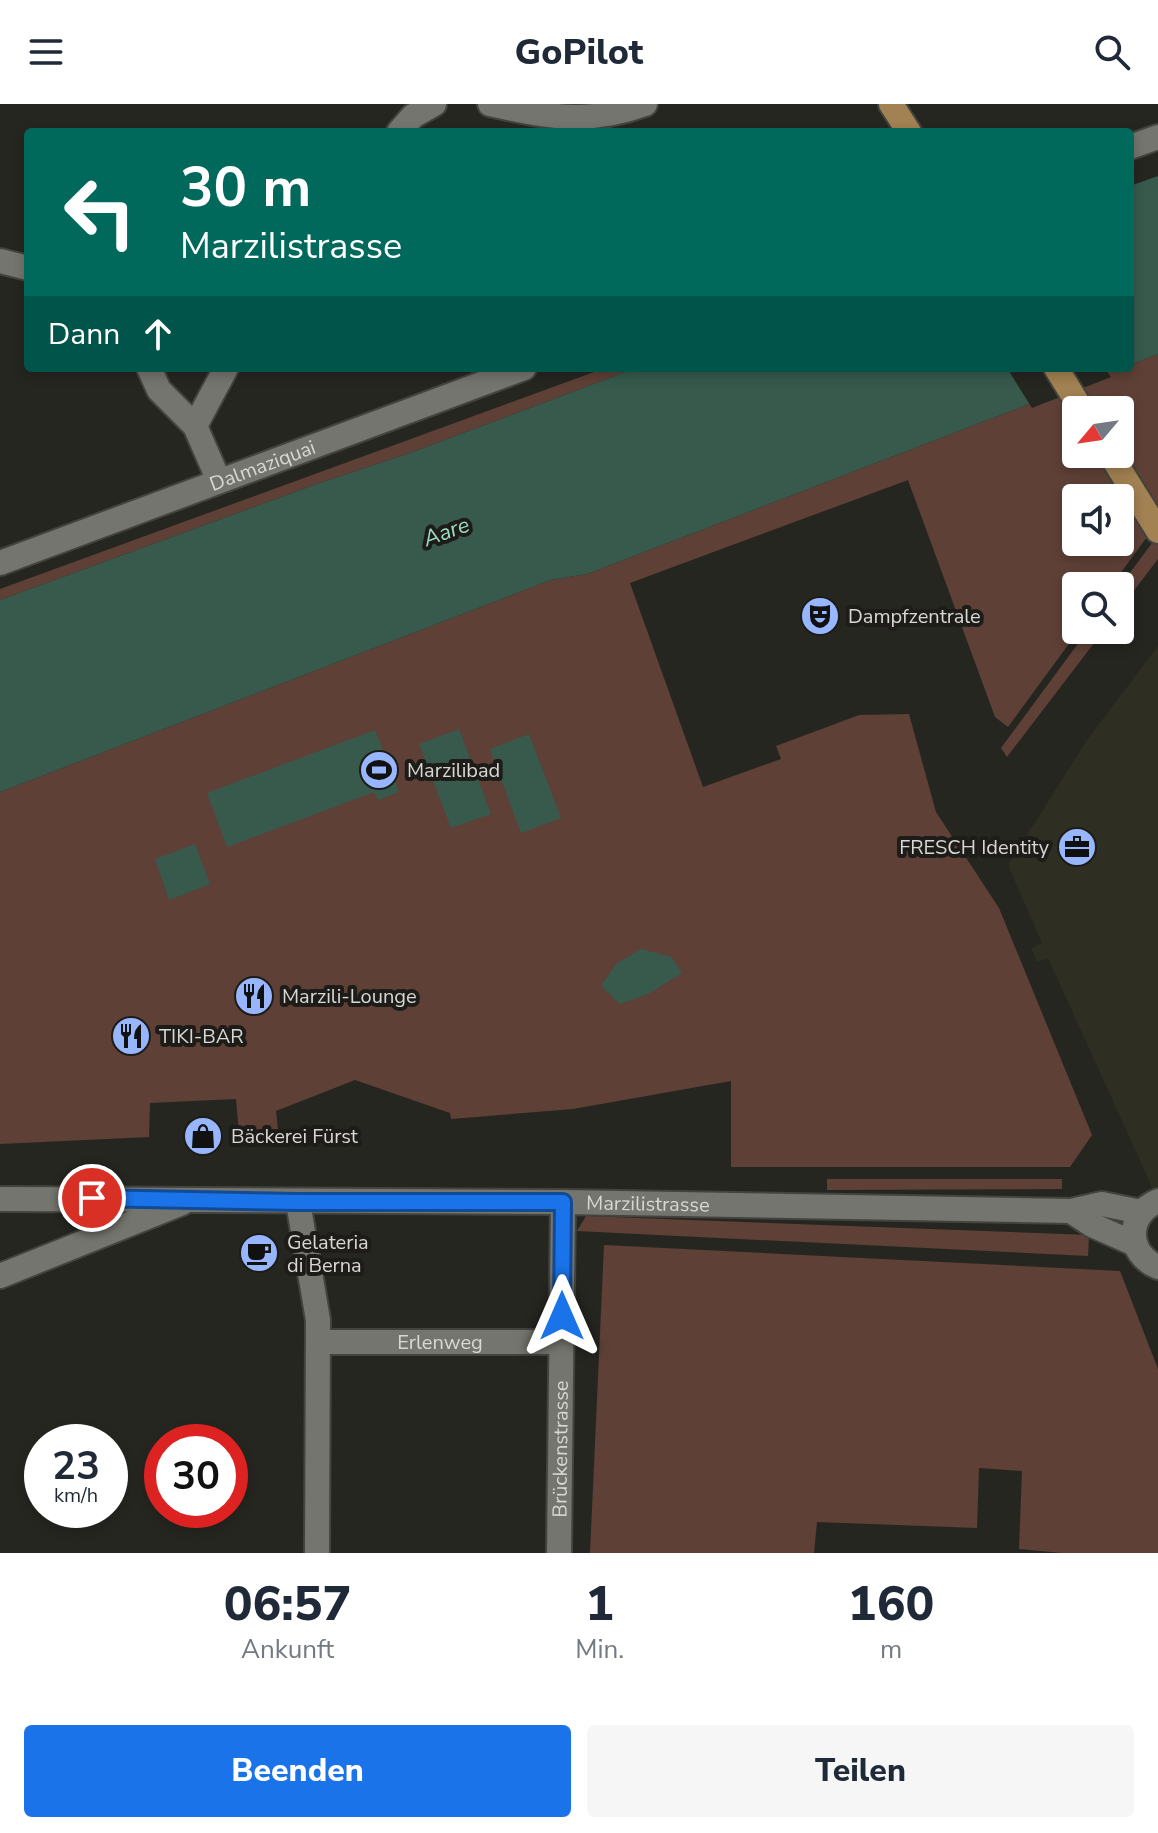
<!DOCTYPE html>
<html lang="de">
<meta charset="utf-8">
<style>
body{margin:0;font-family:"Nunito Sans",sans-serif;background:#f6f6f7;color:#1f2937;height:100vh;display:flex;flex-direction:column;font-size:30px;white-space:nowrap}
*{box-sizing:border-box;margin:0}
p{font-size:26px;color:#747a83}
.icon{flex:none;width:44px;height:44px;fill:none;stroke:currentColor;stroke-width:2;stroke-linecap:round;stroke-linejoin:round}
.map{position:relative;height:1449px;overflow:hidden}
.panel{display:flex;flex-direction:column;background:#fff;flex:1}
.panel>*{flex:none}
.guide{position:absolute;left:24px;top:24px;width:1110px;height:244px;border-radius:8px;box-shadow:0 4px 12px #0003;background:#00695c;color:#fff;overflow:hidden}
.needle{width:52px;rotate:241deg}
.fabs{position:absolute;left:1062px;top:292px;display:grid;gap:16px}
.fabs a{display:grid;place-items:center;width:72px;height:72px;border-radius:8px;background:#fff;box-shadow:0 4px 12px #0003;font-size:40px}
.speed{position:absolute;left:24px;top:1320px;display:flex;gap:16px;font-size:40px;font-weight:700;text-align:center}
.speed>*{display:grid;place-content:center;width:104px;height:104px;border-radius:50%;background:#fff;box-shadow:0 4px 12px #0003;line-height:1}
.speed small{font-size:20px;font-weight:400}
.speed .limit{border:12px solid #d22;background:#fff;color:#111}
.pin{position:absolute;display:grid;place-items:center;width:68px;height:68px;color:#fff;margin:-34px;border:4px solid #fff;border-radius:50%;box-shadow:0 2px 8px #0007}
.me{position:absolute;width:88px;margin:-44px;rotate:0deg;stroke-linejoin:round;filter:drop-shadow(0 0 6px #0008)}
.turn{display:flex;align-items:center;gap:28px;height:168px;padding:0 24px;font-size:36px}
.turn .icon{width:104px;height:104px;stroke-width:2.5}
.turn b{display:block;font-size:56px;line-height:68px}
.then{display:flex;align-items:center;height:76px;padding:0 24px;background:#0003;gap:16px;font-size:30px}
.eta{display:flex;justify-content:space-evenly;align-items:center;height:136px;text-align:center}
.eta b{font-size:48px;font-weight:800;line-height:56px}
.cta{display:flex;gap:16px;margin-top:auto;padding:16px 24px}
.cta a{flex:1;height:92px;border-radius:8px;background:#1a73e8;color:#fff;font-size:32px;font-weight:800;line-height:92px;text-align:center}
.cta a+a{background:#f6f6f7;color:#1f2937}
header{display:flex;justify-content:space-between;align-items:center;height:104px;padding:0 24px;background:#fff;font-size:36px;font-weight:800}
.map>svg:first-child{display:block}
.built{fill:#2f2e23}
.green{fill:#5e4036;fill-rule:evenodd}
.water{fill:#375a4d}
.pier{fill:#262621}
.lines{fill:none;stroke-linecap:round;stroke-linejoin:round}
.minor-casing{stroke:#43433f;stroke-width:28}
.major-casing{stroke:#43433f;stroke-width:28}
.minor{stroke:#75756f;stroke-width:24}
.major{stroke:#a28152;stroke-width:24}
.route-casing{stroke:#114b97;stroke-width:20}
.route{stroke:#1a73e8;stroke-width:14}
.labels{text-anchor:middle;stroke-width:8;stroke-linejoin:round;paint-order:stroke}
.street-label{font-size:20px;fill:#d7d7d4;stroke:#1d1c18}
.poi-label{font-size:20px;fill:#d7d7d4;stroke:#1d1c18;text-anchor:start}
.water-label{font-size:22px;font-style:italic;fill:#9addc3;stroke:#1d1c18}
</style>
<header><svg class="icon" aria-label="menu" viewBox="0 0 24 24"><path d="M4 6h16M4 12h16M4 18h16"/></svg>GoPilot<svg class="icon" aria-label="search" viewBox="0 0 24 24"><circle cx="10" cy="10" r="6"/><path d="M15 15l6 6"/></svg></header>
<div class="map">
<svg width="1158" height="1449" viewBox="0 0 1158 1449">
<rect width="100%" height="100%" fill="#262621"/>
<!-- built -->
<path class="built" d="M1158 542V1103L1148 1074 1048 854 1037 858 1031 844 1042 839 1008 761 1087 636Z"/>
<!-- green -->
<path class="green" d="M1158 250V418L1111 482H1076V526H1079L1008 623 995 613 908 376 630 479 703 683 781 655 776 642 859 611 909 610 936 708 999 804 1092 1031 1070 1063H731V977L573 1005 451 1015 450 1009 355 976 276 1007 278 1026 239 1029 236 995 150 999 149 1033 0 1040V688L551 476 587 470 1123 264H1130V261ZM1076 306H1120V350H1076ZM1076 394H1120V438H1076Z
M605 264H636L410 349 314 381 0 496V485Z
M1158 431V455L1120 505V482Z
M1088 526H1104L1007 653 1001 644Z
M827 1075H1062V1085L827 1086Z
M586 1112 1089 1131 1088 1152 577 1127Z
M604 1141 1120 1167 1158 1265V1449H1062L1019 1445 1022 1367 979 1364 977 1424 817 1418 814 1449H590Z"/>
<!-- water -->
<path class="water" d="M1158 72V250L1130 261V82Z
M636 264H1123L587 470 551 476 0 688V496L314 381 410 349Z
M459 625 491 710 451 724 419 640Z
M375 626 399 688 378 696 374 688 227 743 207 689Z
M529 630 561 714 521 729 490 645Z
M195 740 210 780 169 796 155 755Z
M641 845 671 853 682 869 648 890 620 900 601 882 616 860Z"/>
<!-- pier -->
<path class="pier" d="M1007 264H1105L1111 273 1032 304Z"/>
<g class="lines">
<!-- minor casing -->
<g class="minor-casing">
<g id="minor">
<path d="M490 0C548 13 588 21 645 0"/>
<path d="M399 28 413 12 434 0"/>
<path d="M1130 43 1158 33"/>
<path d="M0 157 28 164"/>
<path d="M149 264 159 286 195 322 219 377"/>
<path d="M195 322 226 264"/>
<path id="s1" d="M0 459 524 264"/>
<path id="s2" d="M0 1095 563 1098 1071 1107 1102 1100 1141 1108"/>
<path d="M1158 1097C1126 1110 1126 1150 1158 1163"/>
<path d="M298 1098 318 1216 317 1449"/>
<path d="M1071 1107 1092 1121 1135 1140"/>
<path d="M0 1172 182 1099"/>
<path id="s3" d="M318 1238H561"/>
<path id="s4" d="M559 1449 563 1098"/>
</g>
</g>
<!-- major casing -->
<g class="major-casing">
<path id="major" d="M891 0 909 28
M1056 264 1082 306
M1110 350 1158 427"/>
</g>
<!-- minor -->
<use href="#minor" class="minor"/>
<!-- major -->
<use href="#major" class="major"/>
</g>
<g class="lines">
<!-- route casing -->
<g class="route-casing">
<path id="route" d="M92 1094 298 1098H563L562 1212"/>
</g>
<!-- route -->
<use href="#route" class="route"/>
</g>
<!-- icons -->
<defs>
<g id="theatre-disc" transform="scale(2)"><circle r="9.5" fill="#98b6fd" stroke="#1d1c18"/><path d="M-5-5.5Q0-4 5-5.5V0Q5 5 0 6Q-5 5-5 0ZM-3.3-2.5H-1v1.5H-3.3ZM1-2.5H3.3v1.5H1ZM-2.8 1Q0 5.5 2.8 1Z" fill="#111"/></g>
<g id="stadium-disc" transform="scale(2)"><circle r="9.5" fill="#98b6fd" stroke="#1d1c18"/><path d="M0-5a6.5 5 0 1 0 0 10a6.5 5 0 1 0 0-10ZM-3.5-1.8h7v3.6h-7Z" fill="#111"/></g>
<g id="office-disc" transform="scale(2)"><circle r="9.5" fill="#98b6fd" stroke="#1d1c18"/><path d="M-6-3h4V-5.5h4V-3h4V5H-6ZM-1-4.5V-3h2v-1.5ZM-6 0V1H6V0Z" fill="#111"/></g>
<g id="restaurant-disc" transform="scale(2)"><circle r="9.5" fill="#98b6fd" stroke="#1d1c18"/><path d="M-5-6h1v4h1v-4h1v4h1v-4h1v5L-1.5 .5V6h-2V.5L-5-1ZM5-6V6H3V1.5H1.5Q1.5-4 5-6Z" fill="#111"/></g>
<g id="shop-disc" transform="scale(2)"><circle r="9.5" fill="#98b6fd" stroke="#1d1c18"/><path d="M-5-2.5h2.3a2.7 3.5 0 0 1 5.4 0H5L5.5 6h-11ZM-1.5-2.5h3a1.5 2.3 0 0 0-3 0Z" fill="#111"/></g>
<g id="cafe-disc" transform="scale(2)"><circle r="9.5" fill="#98b6fd" stroke="#1d1c18"/><path d="M-5.5-4.5H6V0H3Q3 3.5 0 3.5H-2.5Q-5.5 3.5-5.5 0ZM3-3.2v2h1.7v-2ZM-6 4.5H4V6H-6Z" fill="#111"/></g>
</defs>
<g fill-rule="evenodd">
<use href="#theatre-disc" x="820" y="512"/>
<use href="#stadium-disc" x="379" y="666"/>
<use href="#office-disc" x="1077" y="743"/>
<use href="#restaurant-disc" x="254" y="892"/>
<use href="#restaurant-disc" x="131" y="932"/>
<use href="#shop-disc" x="203" y="1032"/>
<use href="#cafe-disc" x="259" y="1149"/>
</g>
<g class="labels">
<!-- street labels -->
<g class="street-label">
<text dy="7" stroke="none"><textPath href="#s1" startOffset="280">Dalmaziquai</textPath></text>
<text dy="7" stroke="none"><textPath href="#s2" startOffset="648">Marzilistrasse</textPath></text>
<text dy="7" stroke="none"><textPath href="#s3" startOffset="122">Erlenweg</textPath></text>
<text dy="7" stroke="none"><textPath href="#s4" startOffset="104">Brückenstrasse</textPath></text>
</g>
<!-- poi labels -->
<g class="poi-label">
<text x="848" y="519">Dampfzentrale</text>
<text x="407" y="673">Marzilibad</text>
<text x="1049" y="750" text-anchor="end">FRESCH Identity</text>
<text x="282" y="899">Marzili-Lounge</text>
<text x="159" y="939">TIKI-BAR</text>
<text x="231" y="1039">Bäckerei Fürst</text>
<text x="287" y="1145">Gelateria<tspan x="287" dy="23">di Berna</tspan></text>
</g>
<!-- water labels -->
<g class="water-label">
<text transform="translate(446 427) rotate(-20)" y="8">Aare</text>
</g>
</g>
</svg>
<div class="fabs">
<a><svg class="needle" viewBox="-14 -14 28 28"><path d="M0-13l5 13h-10z" fill="#e53935"/><path d="M0 13l5-13h-10z" fill="#747a83"/></svg></a>
<a><svg class="icon" aria-label="sound" viewBox="0 0 24 24"><path d="M4 9h4l5-4v14l-5-4H4zM17 9q2 3 0 6"/></svg></a>
<a><svg class="icon" aria-label="search" viewBox="0 0 24 24"><circle cx="10" cy="10" r="6"/><path d="M15 15l6 6"/></svg></a>
</div>
<div class="speed"><div>23<small>km/h</small></div><div class="limit">30</div></div>
<div class="pin" style="left:92px;top:1094px;background:#d93025"><svg class="icon" aria-label="arrive" viewBox="0 0 24 24"><path d="M6 21V4h12l-3 4 3 4H6"/></svg></div>
<svg class="me" style="left:562px;top:1212px" viewBox="-20 -20 40 40"><path d="M0-17L14 15 0 8-14 15z" fill="#1a73e8" stroke="#fff" stroke-width="4"/></svg>
<div class="guide">
<div class="turn"><svg class="icon" aria-label="left" viewBox="0 0 24 24"><path d="M17 20v-9H6M10 6l-5 5 5 5"/></svg><div><b>30 m</b>Marzilistrasse</div></div>
<div class="then">Dann<svg class="icon" aria-label="ahead" viewBox="0 0 24 24"><path d="M12 20V5M6 11l6-6 6 6"/></svg></div>
</div>
</div>
<section class="panel">
<div class="eta">
<div><b>06:57</b><p>Ankunft</p></div>
<div><b>1</b><p>Min.</p></div>
<div><b>160</b><p>m</p></div>
</div>
<div class="cta"><a>Beenden</a><a>Teilen</a></div>
</section>
